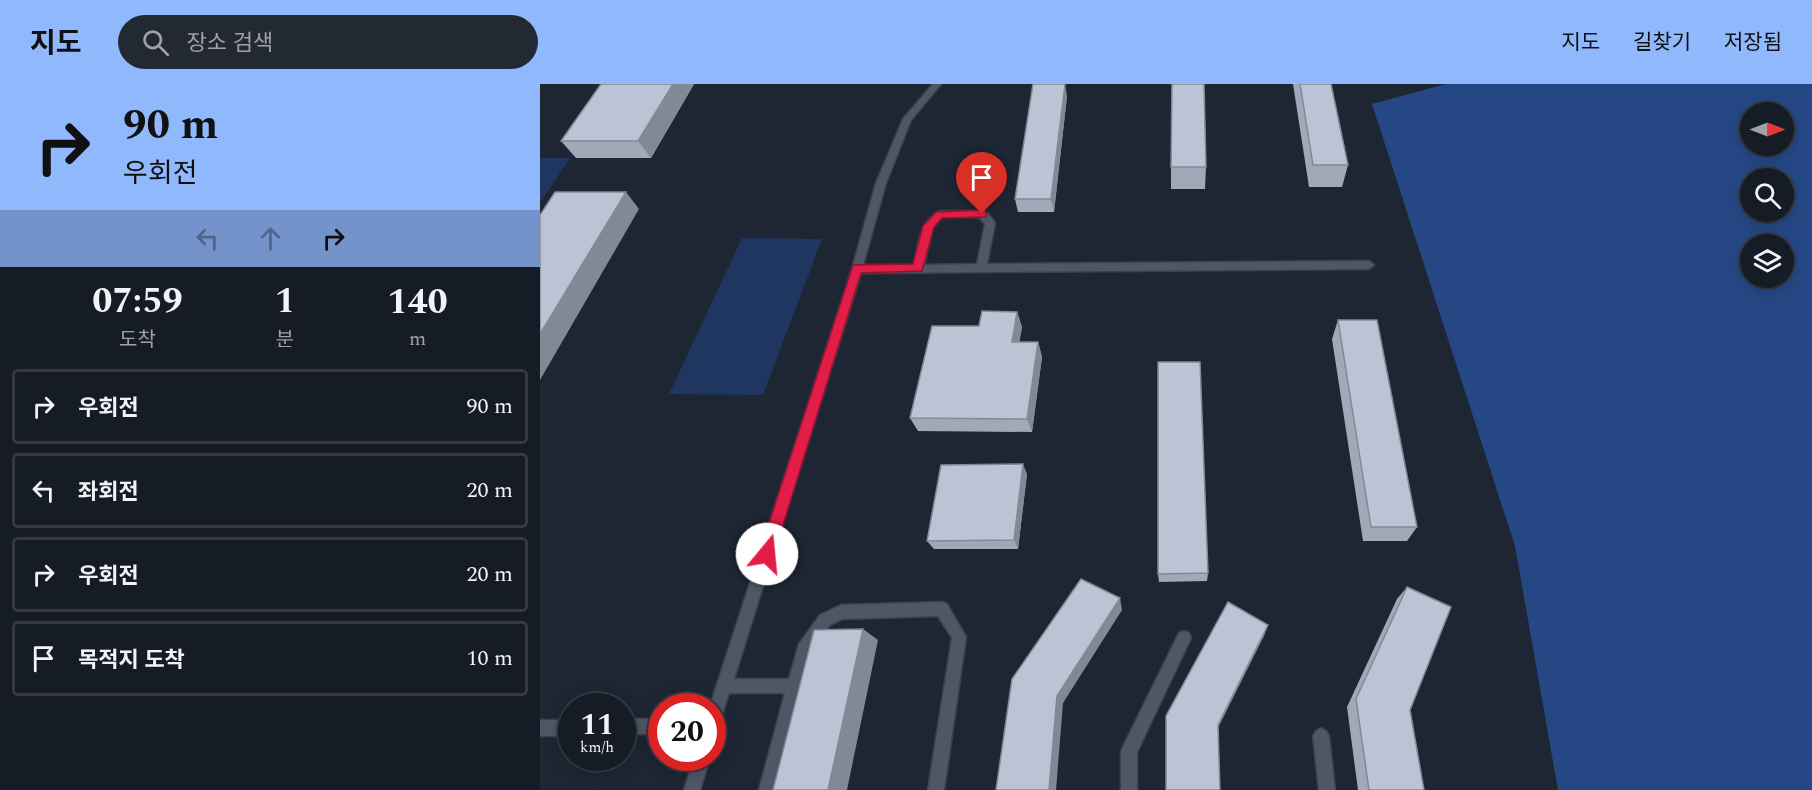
<!DOCTYPE html>
<html lang="ko">
<meta charset="utf-8">
<style>
body{margin:0;font-family:Spectral,"Noto Sans KR",serif;background:#232932;color:#f1f3f6;height:100vh;display:flex;flex-direction:column;font-size:22px;white-space:nowrap}
*{box-sizing:border-box;margin:0}
p{font-size:20px;color:#9ea1a7}
.icon{flex:none;width:33px;height:33px;fill:none;stroke:currentColor;stroke-width:2;stroke-linecap:round;stroke-linejoin:round}
.map{position:relative;flex:1;overflow:hidden}
.drawer{display:flex;flex-direction:column;background:#161c26;width:540px}
.drawer>*{flex:none}
.banner{background:#90b8fd;color:#111;overflow:hidden}
.needle{width:39px;rotate:90deg}
.controls{position:absolute;left:1200px;top:18px;display:grid;gap:12px}
.controls a{display:grid;place-items:center;width:54px;height:54px;border-radius:50%;background:#161c26;box-shadow:0 3px 15px #0003,0 0 0 2px #353a43;font-size:30px}
.speed{position:absolute;left:18px;top:609px;display:flex;gap:12px;font-size:30px;font-weight:700;text-align:center}
.speed>*{display:grid;place-content:center;width:78px;height:78px;border-radius:50%;background:#161c26;box-shadow:0 3px 15px #0003,0 0 0 2px #353a43;line-height:1}
.speed small{font-size:15px;font-weight:400}
.speed .limit{border:9px solid #d22;background:#fff;color:#111}
.pin{position:absolute;display:grid;place-items:center;width:51px;height:51px;color:#fff;margin:-62px -26px;border-radius:50% 50% 50% 0;rotate:-45deg;box-shadow:0 0 6px #0007}
.pin .icon{rotate:45deg}
.me{position:absolute;width:66px;margin:-33px;rotate:17deg;stroke-linejoin:round;filter:drop-shadow(0 0 4px #0008)}
.turn{display:flex;align-items:center;gap:21px;height:126px;padding:0 24px;font-size:27px}
.turn .icon{width:78px;height:78px;stroke-width:2.5}
.turn b{display:block;font-size:42px;line-height:51px}
.lanes{display:flex;align-items:center;height:57px;padding:0 24px;background:#0003;justify-content:center;gap:30px;direction:ltr}
.lanes .off{opacity:.35}
.eta{display:flex;justify-content:space-evenly;align-items:center;height:102px;text-align:center}
.eta b{font-size:36px;font-weight:700;line-height:42px}
ul{padding:0;list-style:none}
li{display:flex;align-items:center;gap:18px;height:75px;margin:0 12px 9px;padding:0 12px;border:3px solid #353a43;border-radius:6px}
li div{flex:1}
li b{display:block;font-size:22px}
li em{font-style:normal}
header{display:flex;align-items:center;gap:36px;box-sizing:border-box;height:84px;padding:0 30px;background:#90b8fd;color:#111}
header strong{font-size:28px}
nav{display:flex;gap:33px;margin-inline-start:auto;font-size:21px}
.search{width:420px;height:54px;background:#232932;display:flex;align-items:center;gap:15px;box-sizing:border-box;padding:0 21px;border-radius:33px;color:#9ea1a7;font-size:22px}
main{display:flex;flex:1;min-height:0}
.map>svg:first-child{display:block}
.green{fill:#1e3660}
.forest{fill:#254885;fill-rule:evenodd}
.lines{fill:none;stroke-linecap:round;stroke-linejoin:round}
.service-casing{stroke:#3b414c;stroke-width:3}
.service{fill:#4f5766;fill-rule:evenodd}
.wall{fill:#a0a9b7}
.shaded-wall{fill:#828995}
.building{fill:#bac4d5;stroke:#828995;stroke-width:1.5}
.route{fill:#e11d48;stroke:#92132f;stroke-width:1.5}
</style>
<header>
<strong>지도</strong>
<div class="search"><svg class="icon" aria-label="search" viewBox="0 0 24 24"><circle cx="10" cy="10" r="6"/><path d="M15 15l6 6"/></svg>장소 검색</div>
<nav><a>지도</a><a>길찾기</a><a>저장됨</a></nav>
</header>
<main>
<section class="drawer">
<div class="banner">
<div class="turn"><svg class="icon" aria-label="right" viewBox="0 0 24 24"><path d="M7 20v-9h11M14 6l5 5-5 5"/></svg><div><b>90 m</b>우회전</div></div>
<div class="lanes"><svg class="icon off" aria-label="left" viewBox="0 0 24 24"><path d="M17 20v-9H6M10 6l-5 5 5 5"/></svg><svg class="icon off" aria-label="ahead" viewBox="0 0 24 24"><path d="M12 20V5M6 11l6-6 6 6"/></svg><svg class="icon" aria-label="right" viewBox="0 0 24 24"><path d="M7 20v-9h11M14 6l5 5-5 5"/></svg></div>
</div>
<div class="eta">
<div><b>07:59</b><p>도착</p></div>
<div><b>1</b><p>분</p></div>
<div><b>140</b><p>m</p></div>
</div>
<ul>
<li><svg class="icon" aria-label="right" viewBox="0 0 24 24"><path d="M7 20v-9h11M14 6l5 5-5 5"/></svg><div><b>우회전</b></div><em>90 m</em></li>
<li><svg class="icon" aria-label="left" viewBox="0 0 24 24"><path d="M17 20v-9H6M10 6l-5 5 5 5"/></svg><div><b>좌회전</b></div><em>20 m</em></li>
<li><svg class="icon" aria-label="right" viewBox="0 0 24 24"><path d="M7 20v-9h11M14 6l5 5-5 5"/></svg><div><b>우회전</b></div><em>20 m</em></li>
<li><svg class="icon" aria-label="arrive" viewBox="0 0 24 24"><path d="M6 21V4h12l-3 4 3 4H6"/></svg><div><b>목적지 도착</b></div><em>10 m</em></li>
</ul>
</section>
<div class="map">
<svg width="1272" height="706" viewBox="0 0 1272 706">
<rect width="100%" height="100%" fill="#1e2633"/>
<!-- green -->
<path class="green" d="M0 74H30L0 119Z
M202 154 282 155 223 311 129 310Z"/>
<!-- forest -->
<path class="forest" d="M906 0H1272V706H1018L975 462 832 20ZM1210 28H1244V62H1210ZM1210 94H1244V128H1210ZM1210 160H1244V194H1210Z"/>
<g class="lines">
<!-- service casing -->
<g class="service-casing">
<path id="service" d="M393 0H401L371 36 346 99 323 181H374C378 161 380 136 400 127H442C447 128 452 134 455 139L447 180 829 177 834 181 829 185 321 189 194 595H249L259 560 280 531 301 521 402 518 407 520 426 553 404 706H388L412 554 398 532 302 535 290 541 270 568 235 706H219L245 609H189L177 646 172 648V622H170L312 185 336 99 363 35ZM402 133H439L445 140 437 180 384 181 393 143Z
M644 547 649 549 651 554 597 668V706H581V667L639 549Z
M82 635H122V650H82Z
M0 636H32V652H0Z
M781 644 786 647 789 652 795 706H779L773 652 776 647Z
M154 674H170L160 706H144Z"/>
</g>
<!-- service -->
<use href="#service" class="service"/>
</g>
<!-- wall -->
<path class="wall" d="M61 0H154L111 74H36L21 57Z
M753 0H791L808 81 802 103H769Z
M527 12 514 128H478L475 115Z
M631 83H666L665 105H631Z
M477 228 482 243 479 258H498L502 273 492 348 378 347 370 334 439 242Z
M798 236 877 443 867 457H823L792 255Z
M487 390 478 465H394L387 457Z
M668 489 667 497 619 498 618 490Z
M867 503 870 626 884 706H818L807 623 857 515Z"/>
<!-- shaded-wall -->
<path class="shaded-wall" d="M133 0H154L111 74 98 57Z
M525 0 527 12 514 128 511 115Z
M86 108 99 125 0 296V250Z
M477 228 482 243 477 273 472 258Z
M498 258 502 273 492 348 487 335Z
M483 380 487 390 478 465 474 456Z
M580 514 582 526 523 619 516 706H509L517 612Z
M728 541 724 552 676 648 678 641Z
M323 545 338 556 307 706H288Z"/>
<!-- building -->
<path class="building" d="M61 0H133L98 57H21Z
M493 0H525L511 115H475Z
M632 0H664L666 83H631Z
M760 0H791L808 81H773Z
M15 108H86L0 250V131Z
M442 227 477 228 472 258H498L487 335 370 334 392 242H439Z
M798 236H837L877 443H831Z
M618 278H660L668 489 618 490Z
M483 380 474 456 387 457 401 381Z
M541 495 580 514 517 612 509 706H456L472 595Z
M867 503 911 523 870 626 884 706H829L816 615Z
M688 518 728 541 678 641 680 706H626V632Z
M323 545 288 706H233L274 546Z"/>
<!-- route -->
<path class="route" d="M442 126 446 127V133L402 134 394 143 382 187 321 189 234 470 232 475 227 477 221 475 219 470 313 181 373 180 383 142 396 128Z"/>
</svg>
<div class="controls">
<a><svg class="needle" viewBox="-14 -14 28 28"><path d="M0-13l5 13h-10z" fill="#e53935"/><path d="M0 13l5-13h-10z" fill="#9ea1a7"/></svg></a>
<a><svg class="icon" aria-label="search" viewBox="0 0 24 24"><circle cx="10" cy="10" r="6"/><path d="M15 15l6 6"/></svg></a>
<a><svg class="icon" aria-label="layers" viewBox="0 0 24 24"><path d="M12 4l9 5-9 5-9-5zM3 14l9 5 9-5"/></svg></a>
</div>
<div class="speed"><div>11<small>km/h</small></div><div class="limit">20</div></div>
<div class="pin" style="left:442px;top:130px;background:#d93025"><svg class="icon" aria-label="arrive" viewBox="0 0 24 24"><path d="M6 21V4h12l-3 4 3 4H6"/></svg></div>
<svg class="me" style="left:227px;top:470px" viewBox="-20 -20 40 40"><circle r="19" fill="#fff"/><path d="M0-13L10 11 0 6-10 11z" fill="#e11d48"/></svg>
</div>
</main>
